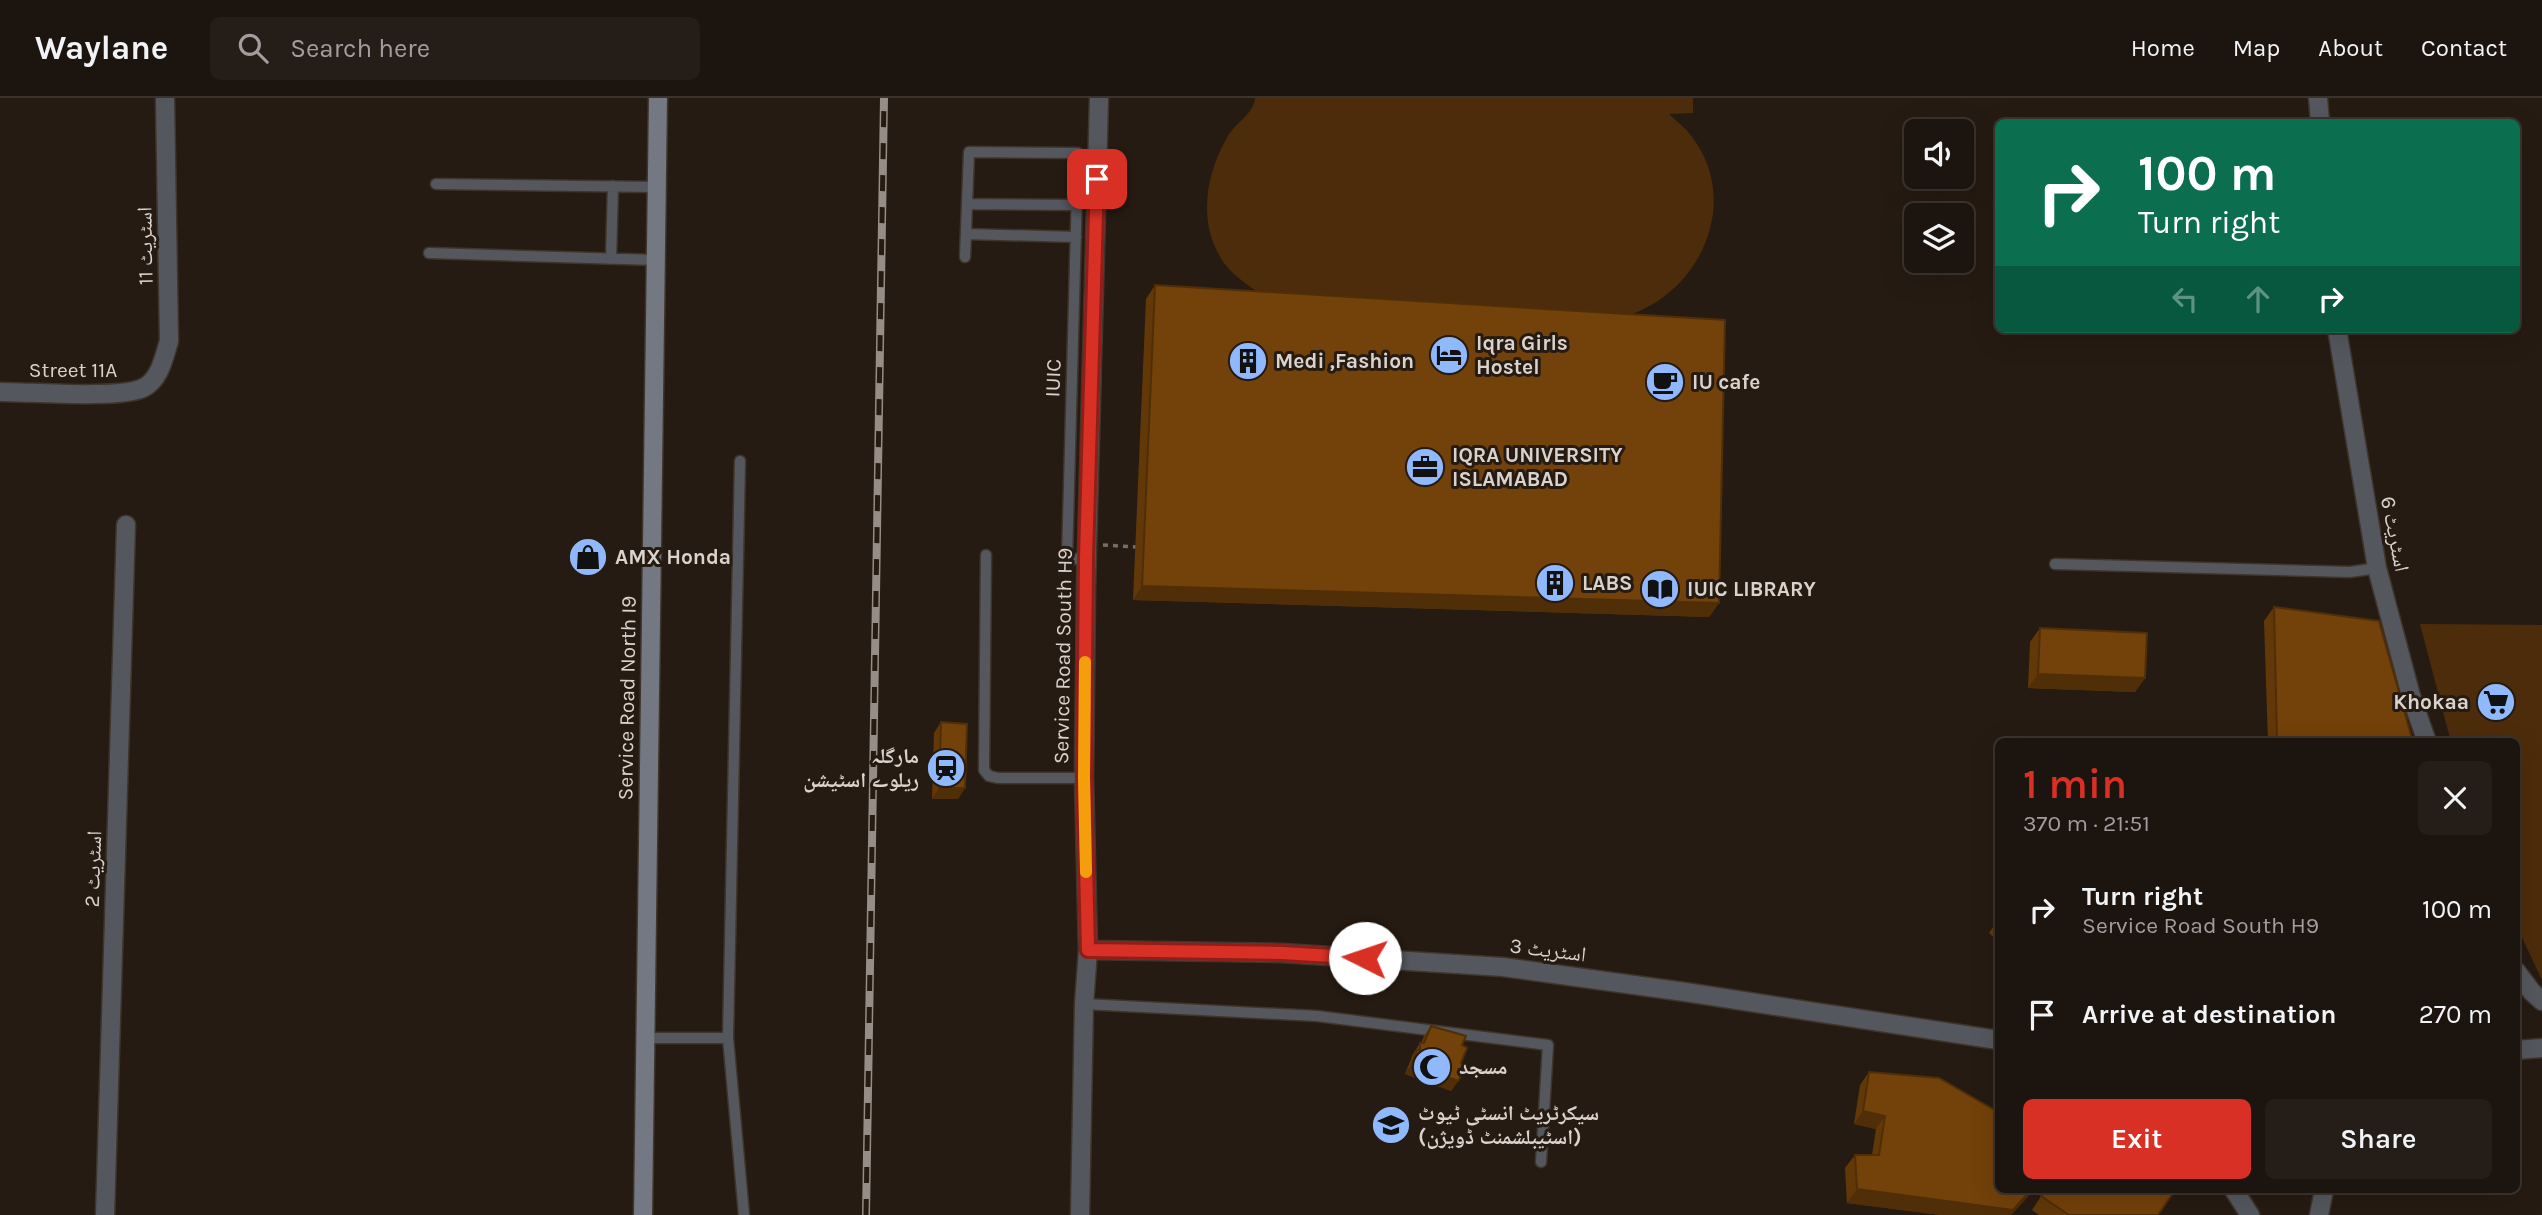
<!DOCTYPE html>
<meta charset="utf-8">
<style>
body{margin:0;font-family:Karla,"Noto Naskh Arabic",sans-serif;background:#251d17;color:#f1f3f6;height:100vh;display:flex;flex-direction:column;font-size:26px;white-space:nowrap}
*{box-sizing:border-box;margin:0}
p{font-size:23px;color:#a09e9e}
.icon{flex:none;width:38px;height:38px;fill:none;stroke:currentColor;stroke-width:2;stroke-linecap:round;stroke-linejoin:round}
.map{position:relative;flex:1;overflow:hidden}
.panel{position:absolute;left:1995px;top:640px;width:525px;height:455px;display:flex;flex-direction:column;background:#1c140e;border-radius:10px;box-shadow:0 7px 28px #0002,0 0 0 2px #3a332e}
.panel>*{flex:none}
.hud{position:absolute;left:1995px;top:21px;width:525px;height:214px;border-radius:10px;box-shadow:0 7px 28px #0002,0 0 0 2px #3a332e;background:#0b6e4f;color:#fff;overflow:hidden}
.controls{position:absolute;left:1904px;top:21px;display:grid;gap:14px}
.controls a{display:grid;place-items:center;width:70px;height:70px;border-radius:10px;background:#1c140e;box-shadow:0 7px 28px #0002,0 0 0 2px #3a332e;font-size:35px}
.pin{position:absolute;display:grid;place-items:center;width:60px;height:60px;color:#fff;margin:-30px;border-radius:14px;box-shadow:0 4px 10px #0006}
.me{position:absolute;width:77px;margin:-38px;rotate:274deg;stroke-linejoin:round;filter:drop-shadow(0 0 5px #0008)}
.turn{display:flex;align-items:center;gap:24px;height:147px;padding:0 28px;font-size:32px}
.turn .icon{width:91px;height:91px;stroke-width:2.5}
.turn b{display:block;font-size:49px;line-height:60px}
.lanes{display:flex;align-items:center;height:66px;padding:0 28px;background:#0003;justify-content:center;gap:35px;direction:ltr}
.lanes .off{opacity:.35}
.round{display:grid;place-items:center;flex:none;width:74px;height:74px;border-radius:10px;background:#251d17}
.headline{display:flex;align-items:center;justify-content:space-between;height:119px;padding:0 28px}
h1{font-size:42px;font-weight:600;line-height:52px;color:#d93025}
.action{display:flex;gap:14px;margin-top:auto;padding:14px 28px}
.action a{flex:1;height:80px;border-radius:10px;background:#d93025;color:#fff;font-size:28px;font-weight:600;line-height:80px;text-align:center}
.action a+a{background:#251d17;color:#f1f3f6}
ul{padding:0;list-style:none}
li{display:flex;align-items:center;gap:21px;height:105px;padding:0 28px}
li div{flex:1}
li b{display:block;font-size:26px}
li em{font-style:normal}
header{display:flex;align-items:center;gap:42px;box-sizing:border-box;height:98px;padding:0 35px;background:#1c140e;border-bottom:2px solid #3a332e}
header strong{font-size:33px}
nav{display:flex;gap:38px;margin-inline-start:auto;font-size:24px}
.search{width:490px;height:63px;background:#251d17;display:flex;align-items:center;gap:18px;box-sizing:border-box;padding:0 24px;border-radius:10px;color:#a09e9e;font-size:26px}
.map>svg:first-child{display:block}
.green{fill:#4d2c0b}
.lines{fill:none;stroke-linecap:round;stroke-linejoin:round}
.lane-casing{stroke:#3f352c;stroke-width:13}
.street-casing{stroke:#3f352c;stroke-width:21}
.secondary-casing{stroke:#3f352c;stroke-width:21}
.path{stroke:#786e66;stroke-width:3.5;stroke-dasharray:5 5;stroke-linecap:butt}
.lane{stroke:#54585e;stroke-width:10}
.street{stroke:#54585e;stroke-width:18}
.secondary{stroke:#737882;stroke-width:18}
.rail-casing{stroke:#968d86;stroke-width:8}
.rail{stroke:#261b12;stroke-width:5;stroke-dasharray:16;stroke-linecap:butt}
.wall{fill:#633809}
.shaded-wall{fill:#502e07}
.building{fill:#73410a;stroke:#502e07;stroke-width:2}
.route-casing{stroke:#8d1f18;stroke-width:18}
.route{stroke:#d93025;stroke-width:12}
.slow{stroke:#f59e0b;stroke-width:12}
.labels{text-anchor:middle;stroke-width:6;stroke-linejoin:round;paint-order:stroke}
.street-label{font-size:21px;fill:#dad2cc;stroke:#261b12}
.poi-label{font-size:21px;font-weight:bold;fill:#dad2cc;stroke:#261b12;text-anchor:start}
</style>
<header>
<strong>Waylane</strong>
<div class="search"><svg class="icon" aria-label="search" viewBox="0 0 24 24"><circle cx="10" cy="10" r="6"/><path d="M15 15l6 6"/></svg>Search here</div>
<nav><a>Home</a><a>Map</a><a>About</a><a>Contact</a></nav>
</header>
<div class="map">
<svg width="2542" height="1117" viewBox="0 0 2542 1117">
<rect width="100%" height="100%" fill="#261b12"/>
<!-- green -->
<path class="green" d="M1255 0H1693V15L1669 16C1676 23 1686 30 1692 39 1743 106 1698 199 1622 219L1270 202C1254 191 1236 181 1224 165 1197 126 1205 77 1228 38 1236 24 1254 16 1255 0Z
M2420 526 2542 527V882L2517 829 2516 644H2451Z"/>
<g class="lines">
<!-- lane casing -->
<g class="lane-casing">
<path id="lane" d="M436 86 656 89
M967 106 1077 107
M966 136 1076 139
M429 155 656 162
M965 159 969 54 1078 55 1067 462 1086 460
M611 161 613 88
M986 457 984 672 989 678 998 680H1084
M2055 466 2350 474 2377 470
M1084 906 1317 918 1548 947 1541 1064
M645 940H728L740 363
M728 940 744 1117"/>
</g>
<!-- street casing -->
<g class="street-casing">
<path id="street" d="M2318 0 2320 24
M2337 231 2377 470 2411 598 2427 644
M0 294C30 294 121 301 143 290 160 282 164 259 169 243L165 0
M1088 852 1282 855 1503 869 1685 894 1998 942
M2516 873 2532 894 2542 903
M2516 952 2542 950
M2234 1092 2250 1117
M105 1117 126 427
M1080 1117 1084 906 1088 852 1084 680 1086 489 1099 0
M2319 1117 2324 1092"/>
</g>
<!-- secondary casing -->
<g class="secondary-casing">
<path id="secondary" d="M643 1117 658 0"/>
</g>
<!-- path -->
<path class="path" d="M1103 447 1137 449"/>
<!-- lane -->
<use href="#lane" class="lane"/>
<!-- street -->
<use href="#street" class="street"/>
<!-- secondary -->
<use href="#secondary" class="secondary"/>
<!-- rail casing -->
<g class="rail-casing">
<path id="rail" d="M866 1117 884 0"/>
</g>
<!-- rail -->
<use href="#rail" class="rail"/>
</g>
<!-- wall -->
<path class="wall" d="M1155 187 1719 505 1709 519 1133 502 1146 201Z
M2274 509 2413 644H2268L2264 523Z
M2040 530 2145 580 2135 594 2028 590 2030 544Z
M941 624 965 690 958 701H932L934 635Z
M1998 822V843L1989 835Z
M1431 928 1462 947 1458 983 1451 993 1405 976 1413 956 1420 945H1421L1424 938Z
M1869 974 1998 1092H2034L2011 1117H1941L1847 1105 1845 1070 1855 1057H1872L1876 1031 1854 1026 1860 987Z
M2045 1092 2158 1117H2039L2032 1112Z"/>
<!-- shaded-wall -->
<path class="shaded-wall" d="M1142 488 1719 505 1709 519 1133 502Z
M2038 576 2145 580 2135 594 2028 590Z
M939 690H965L958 701H932Z
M1412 965 1458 983 1451 993 1405 976Z
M1863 1013 1885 1018 1876 1031 1854 1026Z
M1857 1091 2031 1092H2034L2011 1117H1941L1847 1105Z"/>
<!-- building -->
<path class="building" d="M1155 187 1725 222 1719 505 1142 488Z
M2274 509 2379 523 2413 644H2277Z
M2040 530 2147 535 2145 580 2038 576Z
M941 624 967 626 965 690H939Z
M1431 928 1466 938 1462 947 1467 950 1461 965 1466 968 1458 983 1412 965 1417 952H1420V945H1424Z
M1869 974 1939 980 1998 1014V1092H2031L2013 1112 1857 1091 1855 1057H1879L1885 1018 1863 1013Z
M2046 1092H2175L2158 1117H2069L2041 1098Z"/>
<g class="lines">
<!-- route casing -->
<g class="route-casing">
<path id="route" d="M1097 81 1086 460 1084 680 1088 852 1282 855 1365 860"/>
</g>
<!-- route -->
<use href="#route" class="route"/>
<!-- slow -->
<path class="slow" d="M1085 564 1084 680 1086 774"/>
</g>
<!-- icons -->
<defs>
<g id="hotel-disc" transform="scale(2.0125)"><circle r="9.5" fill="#90b8fd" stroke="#261b12"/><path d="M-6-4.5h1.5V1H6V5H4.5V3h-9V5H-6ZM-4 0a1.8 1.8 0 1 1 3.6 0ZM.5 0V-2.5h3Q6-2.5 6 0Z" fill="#111"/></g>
<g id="building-disc" transform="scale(2.0125)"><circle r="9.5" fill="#90b8fd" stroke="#261b12"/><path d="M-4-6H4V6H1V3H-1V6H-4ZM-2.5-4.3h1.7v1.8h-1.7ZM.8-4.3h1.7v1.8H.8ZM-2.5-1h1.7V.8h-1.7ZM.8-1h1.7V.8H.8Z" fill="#111"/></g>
<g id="cafe-disc" transform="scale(2.0125)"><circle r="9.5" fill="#90b8fd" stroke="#261b12"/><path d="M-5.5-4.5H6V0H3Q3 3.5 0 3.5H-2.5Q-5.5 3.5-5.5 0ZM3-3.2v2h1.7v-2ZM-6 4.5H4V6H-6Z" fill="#111"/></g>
<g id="office-disc" transform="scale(2.0125)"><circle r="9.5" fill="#90b8fd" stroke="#261b12"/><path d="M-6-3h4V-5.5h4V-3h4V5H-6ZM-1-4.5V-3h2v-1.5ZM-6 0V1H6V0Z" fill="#111"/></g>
<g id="shop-disc" transform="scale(2.0125)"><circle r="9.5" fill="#90b8fd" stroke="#261b12"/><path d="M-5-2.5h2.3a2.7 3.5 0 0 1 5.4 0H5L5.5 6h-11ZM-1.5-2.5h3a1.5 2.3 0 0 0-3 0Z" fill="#111"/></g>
<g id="library-disc" transform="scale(2.0125)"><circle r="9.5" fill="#90b8fd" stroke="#261b12"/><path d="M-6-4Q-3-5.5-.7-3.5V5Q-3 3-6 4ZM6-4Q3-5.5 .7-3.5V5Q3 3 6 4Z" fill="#111"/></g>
<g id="supermarket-disc" transform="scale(2.0125)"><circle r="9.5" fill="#90b8fd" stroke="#261b12"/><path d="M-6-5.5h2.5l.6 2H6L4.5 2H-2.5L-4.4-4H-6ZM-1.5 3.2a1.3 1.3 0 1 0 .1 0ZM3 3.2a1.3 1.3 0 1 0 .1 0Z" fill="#111"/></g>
<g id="station-disc" transform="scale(2.0125)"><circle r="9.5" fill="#90b8fd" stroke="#261b12"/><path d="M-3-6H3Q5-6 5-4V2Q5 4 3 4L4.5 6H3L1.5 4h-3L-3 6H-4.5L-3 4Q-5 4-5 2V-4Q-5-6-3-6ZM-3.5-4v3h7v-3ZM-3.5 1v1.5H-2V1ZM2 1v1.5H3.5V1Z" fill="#111"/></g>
<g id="mosque-disc" transform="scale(2.0125)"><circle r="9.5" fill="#90b8fd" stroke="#261b12"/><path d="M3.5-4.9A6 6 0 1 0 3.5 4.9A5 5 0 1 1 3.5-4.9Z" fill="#111"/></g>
<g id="school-disc" transform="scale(2.0125)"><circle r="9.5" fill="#90b8fd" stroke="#261b12"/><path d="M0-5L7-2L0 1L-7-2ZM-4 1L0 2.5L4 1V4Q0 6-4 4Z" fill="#111"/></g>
</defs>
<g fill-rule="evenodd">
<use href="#hotel-disc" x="1449" y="257"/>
<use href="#building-disc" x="1248" y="263"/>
<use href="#cafe-disc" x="1665" y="284"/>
<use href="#office-disc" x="1425" y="369"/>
<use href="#shop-disc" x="588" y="459"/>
<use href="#building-disc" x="1555" y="485"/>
<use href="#library-disc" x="1660" y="491"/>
<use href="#supermarket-disc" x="2496" y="604"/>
<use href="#station-disc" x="946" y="670"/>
<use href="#mosque-disc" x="1432" y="969"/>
<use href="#school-disc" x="1391" y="1027"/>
</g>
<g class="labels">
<!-- street labels -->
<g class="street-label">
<text transform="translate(145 148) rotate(-91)" y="7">اسٹریٹ 11</text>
<text x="73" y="279">Street 11A</text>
<text transform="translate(1053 280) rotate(-88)" y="7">IUIC</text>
<text transform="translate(2395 436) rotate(79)" y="7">اسٹریٹ 6</text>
<text transform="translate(1063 558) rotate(-89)" y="7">Service Road South H9</text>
<text transform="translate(627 600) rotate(-89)" y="7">Service Road North I9</text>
<text transform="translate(93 771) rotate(-88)" y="7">اسٹریٹ 2</text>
<text transform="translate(1548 852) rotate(7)" y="7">اسٹریٹ 3</text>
</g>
<!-- poi labels -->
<g class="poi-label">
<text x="1476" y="252">Iqra Girls<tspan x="1476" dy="24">Hostel</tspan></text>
<text x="1275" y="270">Medi ,Fashion</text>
<text x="1692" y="291">IU cafe</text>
<text x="1452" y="364">IQRA UNIVERSITY<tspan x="1452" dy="24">ISLAMABAD</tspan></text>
<text x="615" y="466">AMX Honda</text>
<text x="1582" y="492">LABS</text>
<text x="1687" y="498">IUIC LIBRARY</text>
<text x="2469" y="611" text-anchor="end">Khokaa</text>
<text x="919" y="665" text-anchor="end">مارگلہ<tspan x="919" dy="24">ریلوے اسٹیشن</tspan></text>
<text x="1459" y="976">مسجد</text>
<text x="1418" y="1022">سیکرٹریٹ انسٹی ٹیوٹ<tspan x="1418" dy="24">(اسٹیبلشمنٹ ڈویژن)</tspan></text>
</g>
</g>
</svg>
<div class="controls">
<a><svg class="icon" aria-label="sound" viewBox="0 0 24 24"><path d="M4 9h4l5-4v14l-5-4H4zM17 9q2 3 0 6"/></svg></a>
<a><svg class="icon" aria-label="layers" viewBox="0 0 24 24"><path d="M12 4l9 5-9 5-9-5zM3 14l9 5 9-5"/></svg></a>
</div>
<div class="pin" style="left:1097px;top:81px;background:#d93025"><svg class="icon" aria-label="arrive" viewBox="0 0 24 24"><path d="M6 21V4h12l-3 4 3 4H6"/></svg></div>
<svg class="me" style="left:1365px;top:860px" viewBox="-20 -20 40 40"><circle r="19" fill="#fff"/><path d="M0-13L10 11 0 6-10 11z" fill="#d93025"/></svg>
<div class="hud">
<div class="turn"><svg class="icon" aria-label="right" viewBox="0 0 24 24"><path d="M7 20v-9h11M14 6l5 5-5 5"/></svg><div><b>100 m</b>Turn right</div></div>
<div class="lanes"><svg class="icon off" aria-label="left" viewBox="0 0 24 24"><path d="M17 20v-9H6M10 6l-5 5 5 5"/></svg><svg class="icon off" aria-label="ahead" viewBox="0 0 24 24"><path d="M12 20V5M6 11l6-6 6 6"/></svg><svg class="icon" aria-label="right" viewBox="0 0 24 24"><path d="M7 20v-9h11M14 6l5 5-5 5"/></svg></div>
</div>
<section class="panel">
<div class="headline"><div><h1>1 min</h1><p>370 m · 21:51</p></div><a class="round"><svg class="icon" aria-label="close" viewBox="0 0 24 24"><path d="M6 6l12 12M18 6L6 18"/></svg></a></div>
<ul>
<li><svg class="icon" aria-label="right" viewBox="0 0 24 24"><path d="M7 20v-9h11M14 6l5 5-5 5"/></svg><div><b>Turn right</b><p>Service Road South H9</p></div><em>100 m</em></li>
<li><svg class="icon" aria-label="arrive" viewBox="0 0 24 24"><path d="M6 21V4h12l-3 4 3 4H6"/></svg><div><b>Arrive at destination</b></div><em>270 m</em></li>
</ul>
<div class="action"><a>Exit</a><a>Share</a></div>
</section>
</div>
